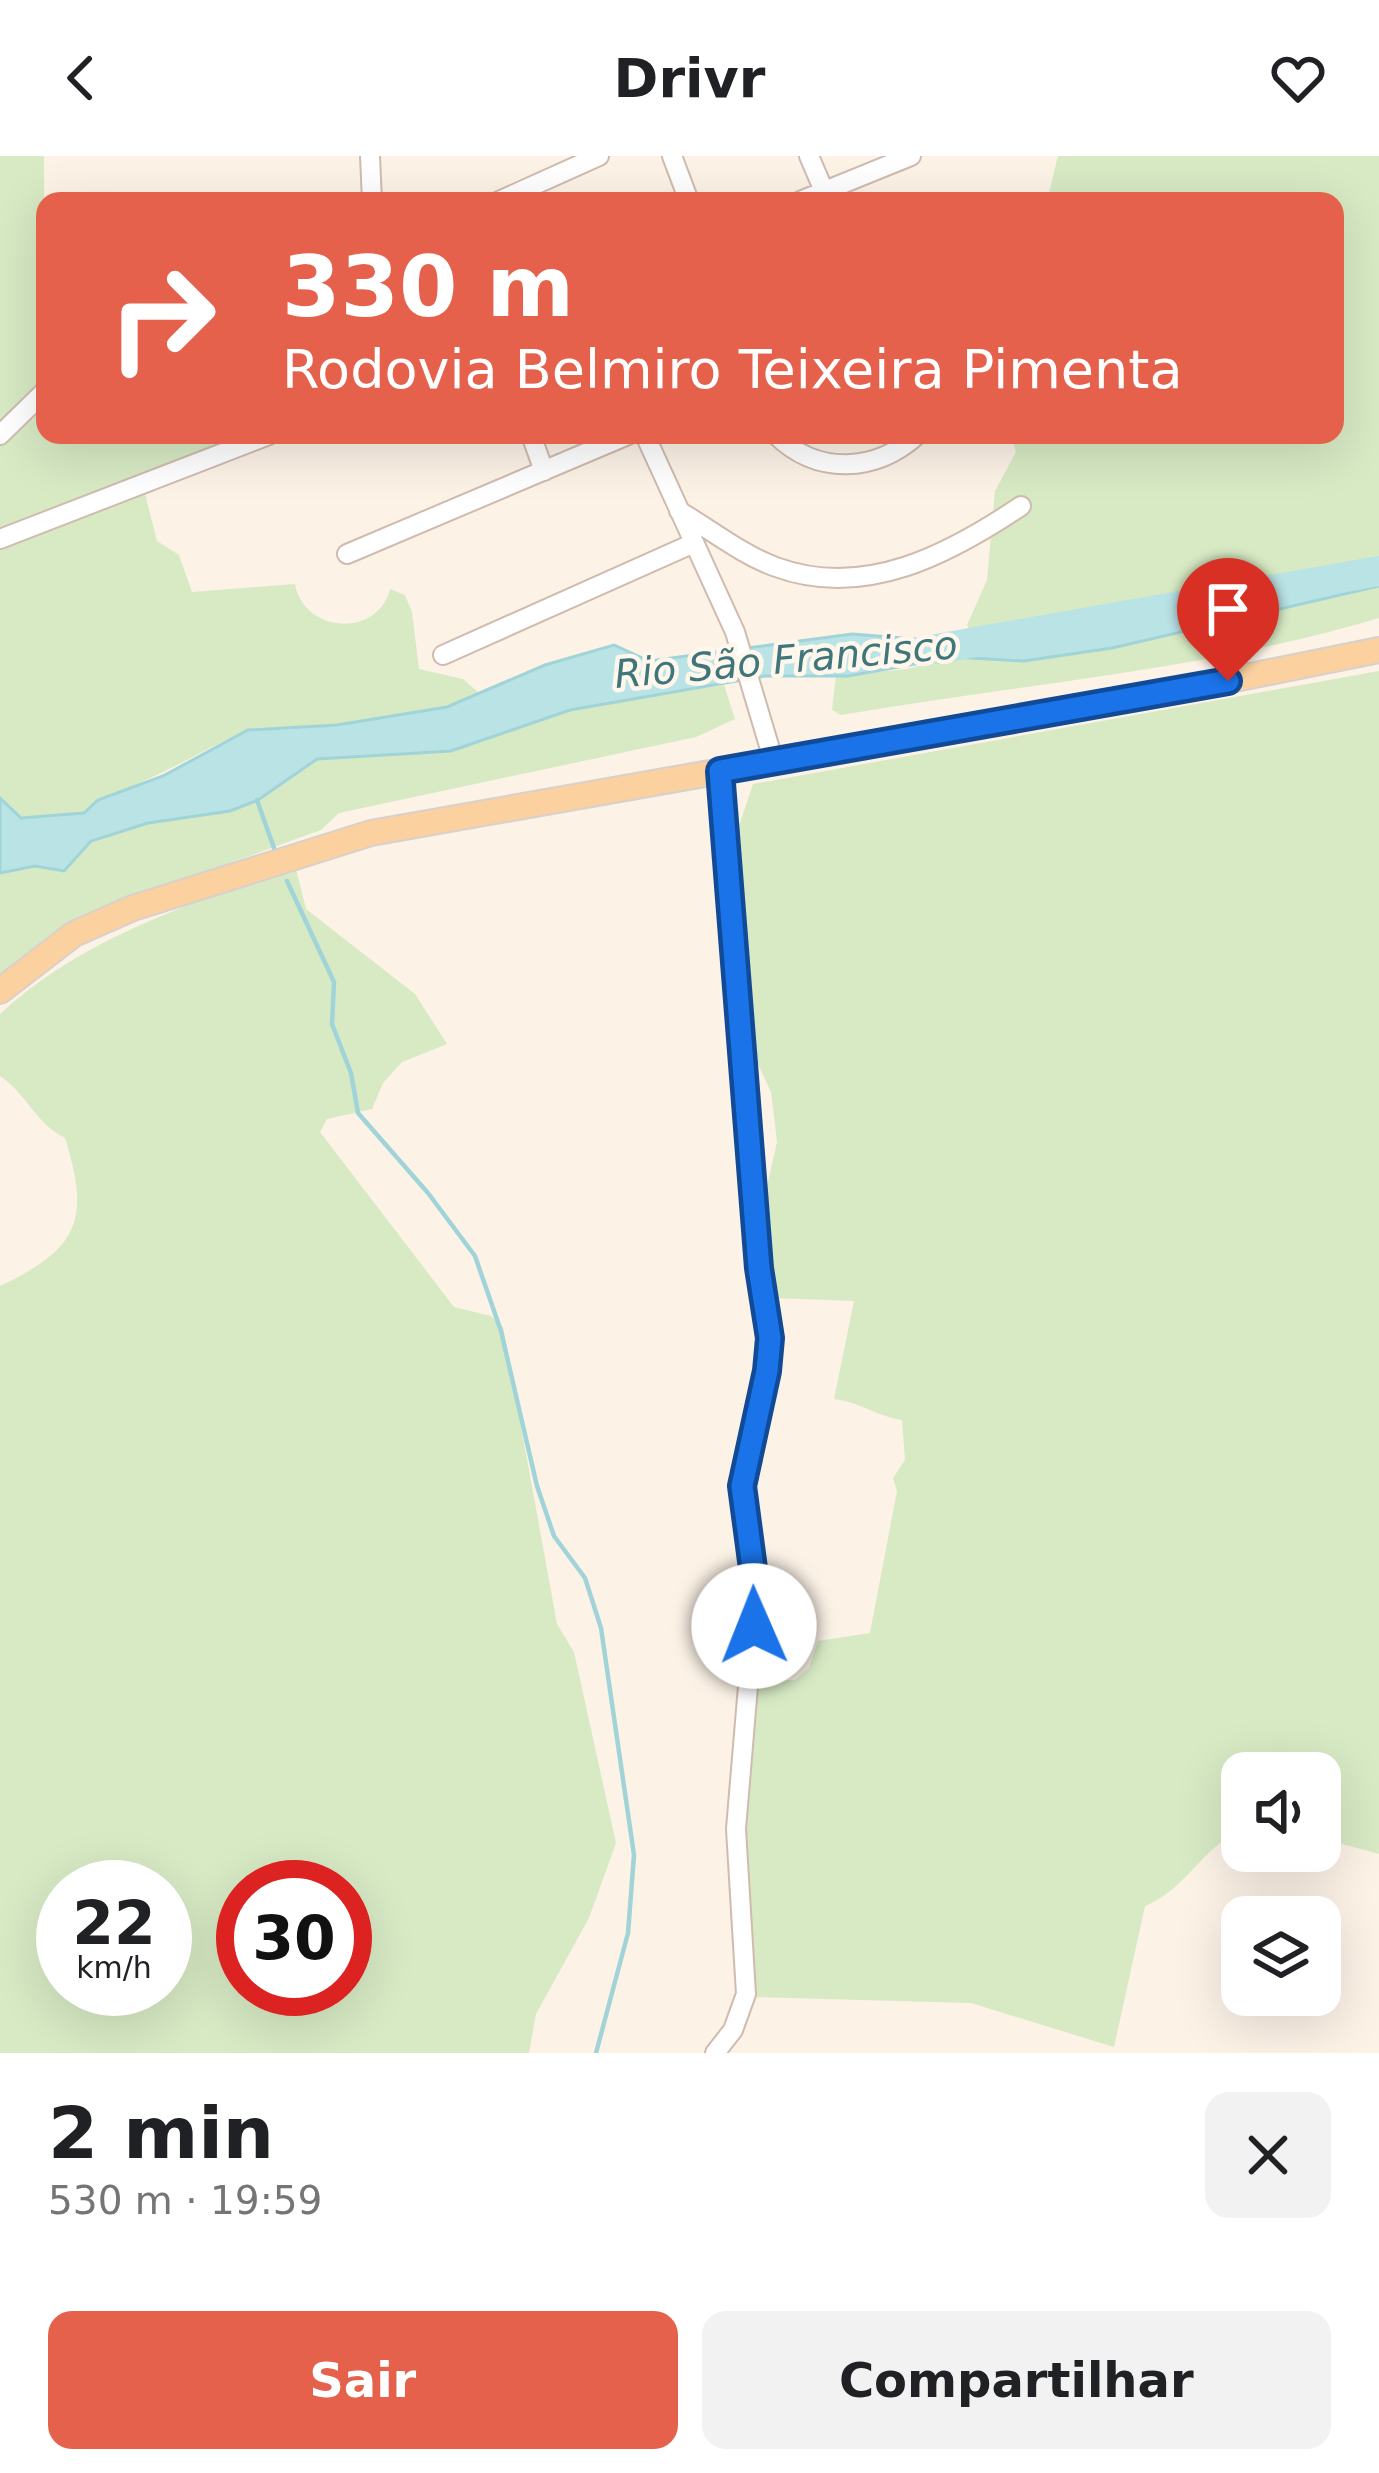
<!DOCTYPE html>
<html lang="pt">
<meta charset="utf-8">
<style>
body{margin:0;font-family:"DejaVu Sans",sans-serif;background:#f2f2f2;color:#202124;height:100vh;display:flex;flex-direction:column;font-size:45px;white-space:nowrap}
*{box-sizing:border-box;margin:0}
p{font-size:39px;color:#757577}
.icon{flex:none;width:66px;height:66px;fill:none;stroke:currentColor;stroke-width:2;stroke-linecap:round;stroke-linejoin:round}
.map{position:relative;height:1897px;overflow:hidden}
.sheet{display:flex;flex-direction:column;background:#fff;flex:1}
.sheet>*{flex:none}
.top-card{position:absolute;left:36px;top:36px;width:1308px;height:252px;border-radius:24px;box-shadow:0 12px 48px #0002;background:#e6614c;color:#fff;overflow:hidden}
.buttons{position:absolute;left:1221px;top:1596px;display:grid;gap:24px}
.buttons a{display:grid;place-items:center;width:120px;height:120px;border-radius:24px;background:#fff;box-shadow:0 12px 48px #0002;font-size:60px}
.speed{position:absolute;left:36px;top:1704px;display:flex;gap:24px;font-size:60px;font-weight:700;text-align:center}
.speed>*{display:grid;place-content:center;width:156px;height:156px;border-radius:50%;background:#fff;box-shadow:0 12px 48px #0002;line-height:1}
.speed small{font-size:30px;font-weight:400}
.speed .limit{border:18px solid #d22;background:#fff;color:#111}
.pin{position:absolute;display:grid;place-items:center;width:102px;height:102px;color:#fff;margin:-123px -51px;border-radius:50% 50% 50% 0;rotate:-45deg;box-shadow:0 0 12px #0007}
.pin .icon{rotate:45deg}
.me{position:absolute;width:132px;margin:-66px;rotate:359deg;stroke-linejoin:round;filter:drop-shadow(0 0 9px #0008)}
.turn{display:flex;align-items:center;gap:42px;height:252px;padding:0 48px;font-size:54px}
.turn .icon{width:156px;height:156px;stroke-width:2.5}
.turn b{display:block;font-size:84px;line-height:102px}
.round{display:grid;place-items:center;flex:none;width:126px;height:126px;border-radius:24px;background:#f2f2f2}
.overview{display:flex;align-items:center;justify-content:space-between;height:204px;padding:0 48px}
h1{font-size:72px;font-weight:600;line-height:90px}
.button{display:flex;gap:24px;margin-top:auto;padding:24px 48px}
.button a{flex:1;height:138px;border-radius:24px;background:#e6614c;color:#fff;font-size:48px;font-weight:600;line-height:138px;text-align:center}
.button a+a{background:#f2f2f2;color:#202124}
header{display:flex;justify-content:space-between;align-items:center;height:156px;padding:0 48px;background:#fff;font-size:54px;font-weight:600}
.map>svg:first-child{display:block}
.green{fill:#d7eac4;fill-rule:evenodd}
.water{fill:#bae3e6;stroke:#a0d4d8;stroke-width:3}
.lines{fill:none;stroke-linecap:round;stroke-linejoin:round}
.stream{stroke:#a0d4d8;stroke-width:4.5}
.river{stroke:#bae3e6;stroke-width:30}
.minor-casing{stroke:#d0bbaf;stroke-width:22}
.major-casing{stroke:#d9d0cd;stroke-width:28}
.minor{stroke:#fff;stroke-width:18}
.major{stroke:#fad19f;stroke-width:24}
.route-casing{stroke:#114b97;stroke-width:30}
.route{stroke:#1a73e8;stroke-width:21}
.labels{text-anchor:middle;stroke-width:9;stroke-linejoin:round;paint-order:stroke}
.water-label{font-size:39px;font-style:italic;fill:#3e767b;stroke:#fff6ec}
</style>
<header><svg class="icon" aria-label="back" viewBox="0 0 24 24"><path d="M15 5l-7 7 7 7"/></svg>Drivr<svg class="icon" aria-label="heart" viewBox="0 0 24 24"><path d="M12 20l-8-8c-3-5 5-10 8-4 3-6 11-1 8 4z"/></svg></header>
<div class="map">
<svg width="1379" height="1897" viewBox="0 0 1379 1897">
<rect width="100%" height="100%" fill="#fcf2e6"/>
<!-- green -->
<path class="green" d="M0 0H44L45 279H246L143 330 157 385 179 399 192 436 295 428C304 478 378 482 390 433L405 439 412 456 419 513 463 523 479 537C424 562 360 567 300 573 283 575 261 568 245 575 200 596 160 620 113 638 100 642 94 652 82 658 56 670 16 668 0 642Z
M1058 0H1379V407L1265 433 1222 451 1181 443 1046 480 1012 479 978 488 967 469 987 424 995 335 1016 296 1011 279H1335V45H1047Z
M1379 430V462C1202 515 1021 528 841 559L832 554 836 520 907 513 954 501 1024 505 1112 492Z
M1379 515V1698L1320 1682V1617H1242V1673C1198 1695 1188 1732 1145 1750L1114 1891 971 1847 749 1841 754 1788 742 1693 753 1536 775 1524H795L809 1512 818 1485 870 1477 897 1335 893 1322 905 1304 902 1264C876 1260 860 1246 834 1243L854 1145 771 1142 763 1048 777 986 771 936 751 893 745 860 730 697 753 628Z
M724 529 735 563 696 581 339 657 321 674 150 736 0 826V717L35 710 64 715 90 685 148 667 230 655 258 644 317 603 451 595 570 554Z
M295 709 306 753 415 838 447 888 402 906 383 927 372 953 327 963 320 976 454 1151 491 1160 503 1171 557 1468 574 1496 616 1687 589 1762 536 1858 529 1897H0V1130C78 1093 91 1065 65 982 35 967 27 938 0 920V858C83 781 190 749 295 709ZM63 1731H165V1833H63ZM243 1731H345V1833H243Z"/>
<!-- water -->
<path class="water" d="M1379 407V430L1112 492 1024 505 954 501 848 520H765L570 554 451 595 317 603 258 644 230 655 148 667 91 685 64 715 35 710 0 717V642L21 662 84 657 98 644 163 620 248 574 337 569 447 551 545 509 614 489 649 505 852 478 978 488 1012 479 1046 480 1181 443 1222 450 1265 433Z"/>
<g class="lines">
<!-- stream -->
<path class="stream" d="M257 644 275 695
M287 725 334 826 332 868 351 917 358 957 428 1037 475 1100 501 1175 537 1330 554 1380 585 1422 601 1472 634 1699 628 1777 596 1897"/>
<!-- river -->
<path class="river" d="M936 493 1379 415"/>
<!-- minor casing -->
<g class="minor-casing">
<path id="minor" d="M370 0 372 45
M672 0 689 45
M809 0 824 35
M499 45 599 0
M800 45 911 0
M0 279 45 235
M531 279 544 315
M645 279 735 476 773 603
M776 279C818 320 876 316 917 279
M679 355C710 373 742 399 776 411 865 444 951 397 1021 350
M0 383 269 279
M347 398 628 279
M443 499 694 387
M715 1897 733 1874 746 1838 736 1673 756 1435 742 1330 768 1215 769 1182 759 1112 720 615"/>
</g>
<!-- major casing -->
<g class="major-casing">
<path id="major" d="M0 835 74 778 133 752 371 677 1190 532 1379 494"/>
</g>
<!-- minor -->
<use href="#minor" class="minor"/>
<!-- major -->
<use href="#major" class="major"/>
</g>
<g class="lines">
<!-- route casing -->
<g class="route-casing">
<path id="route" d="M754 1470 756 1435 742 1330 767 1215 770 1182 759 1112 720 615 1228 525"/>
</g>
<!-- route -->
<use href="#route" class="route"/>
</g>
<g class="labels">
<!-- water labels -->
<g class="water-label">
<text transform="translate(786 503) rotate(-5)" y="14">Rio São Francisco</text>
</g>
</g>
</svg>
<div class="buttons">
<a><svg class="icon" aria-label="sound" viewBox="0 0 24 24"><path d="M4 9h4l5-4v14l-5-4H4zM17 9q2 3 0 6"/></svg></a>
<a><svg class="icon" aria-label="layers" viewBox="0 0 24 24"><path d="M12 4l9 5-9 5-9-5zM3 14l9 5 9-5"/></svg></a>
</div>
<div class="speed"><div>22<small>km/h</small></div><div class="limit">30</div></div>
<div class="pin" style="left:1228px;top:525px;background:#d93025"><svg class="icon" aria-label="arrive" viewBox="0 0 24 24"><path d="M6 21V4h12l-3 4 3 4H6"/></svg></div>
<svg class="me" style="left:754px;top:1470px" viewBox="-20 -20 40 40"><circle r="19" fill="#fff"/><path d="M0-13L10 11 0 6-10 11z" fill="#1a73e8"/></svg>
<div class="top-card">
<div class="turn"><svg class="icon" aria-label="right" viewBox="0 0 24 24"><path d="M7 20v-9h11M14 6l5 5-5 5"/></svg><div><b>330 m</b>Rodovia Belmiro Teixeira Pimenta</div></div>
</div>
</div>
<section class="sheet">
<div class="overview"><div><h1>2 min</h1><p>530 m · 19:59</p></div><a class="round"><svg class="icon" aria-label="close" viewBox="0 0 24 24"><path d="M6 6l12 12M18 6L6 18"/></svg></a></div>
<div class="button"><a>Sair</a><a>Compartilhar</a></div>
</section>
